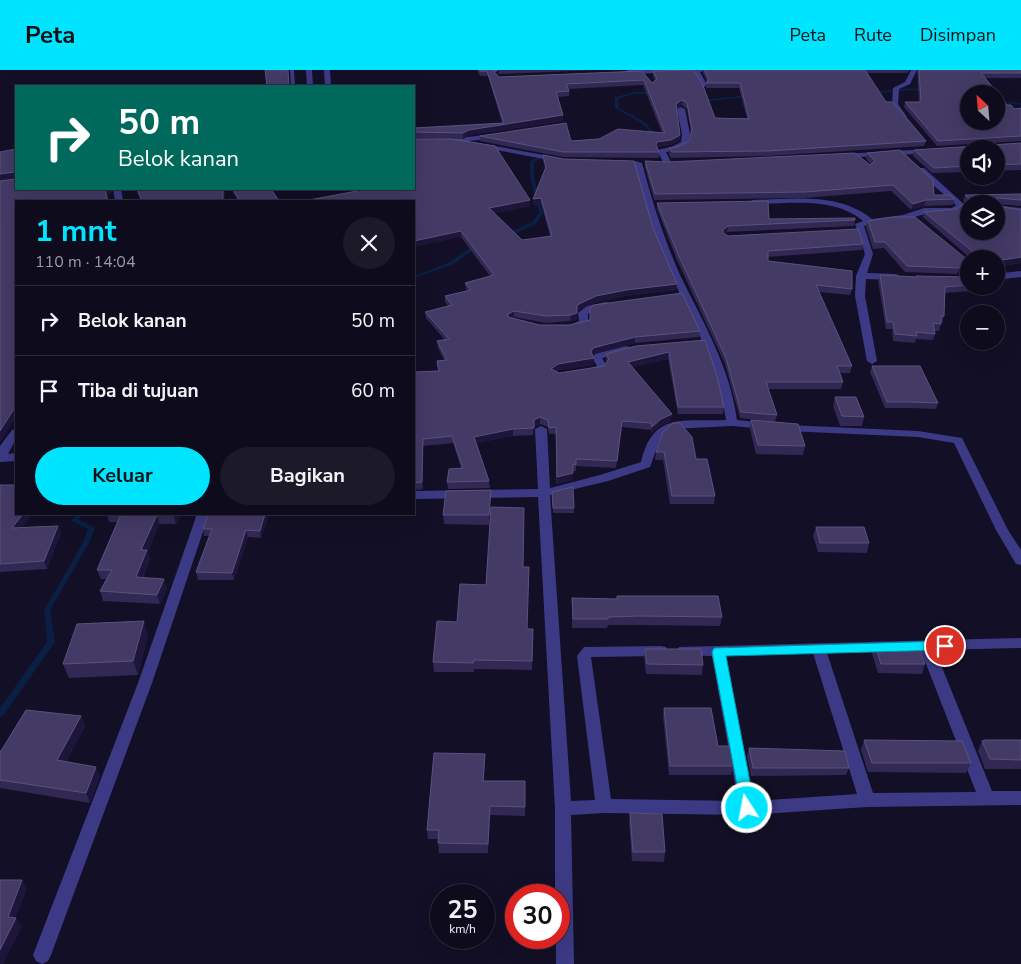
<!DOCTYPE html>
<html lang="id">
<meta charset="utf-8">
<style>
body{margin:0;font-family:"Nunito Sans",sans-serif;background:#1c1929;color:#f1f3f6;height:100vh;display:flex;flex-direction:column;font-size:19px;white-space:nowrap}
*{box-sizing:border-box;margin:0}
p{font-size:16px;color:#9b9ba3}
.icon{flex:none;width:28px;height:28px;fill:none;stroke:currentColor;stroke-width:2;stroke-linecap:round;stroke-linejoin:round}
.map{position:relative;flex:1;overflow:hidden}
.panel{position:absolute;left:15px;top:130px;width:400px;height:315px;display:flex;flex-direction:column;background:#0e0b1c;border-radius:0px;box-shadow:0 5px 20px #0002,0 0 0 1px #2e2b3b}
.panel>*{flex:none}
.banner{position:absolute;left:15px;top:15px;width:400px;height:105px;border-radius:0px;box-shadow:0 5px 20px #0002,0 0 0 1px #2e2b3b;background:#00695c;color:#fff;overflow:hidden}
.needle{width:32px;rotate:334deg}
.controls{position:absolute;left:960px;top:15px;display:grid;gap:10px}
.controls a{display:grid;place-items:center;width:45px;height:45px;border-radius:50%;background:#0e0b1c;box-shadow:0 5px 20px #0002,0 0 0 1px #2e2b3b;font-size:25px}
.speed{position:absolute;left:430px;top:814px;display:flex;gap:10px;font-size:25px;font-weight:700;text-align:center}
.speed>*{display:grid;place-content:center;width:65px;height:65px;border-radius:50%;background:#0e0b1c;box-shadow:0 5px 20px #0002,0 0 0 1px #2e2b3b;line-height:1}
.speed small{font-size:12px;font-weight:400}
.speed .limit{border:8px solid #d22;background:#fff;color:#111}
.pin{position:absolute;display:grid;place-items:center;width:42px;height:42px;color:#fff;margin:-21px;border:2px solid #fff;border-radius:50%;box-shadow:0 1px 5px #0007}
.me{position:absolute;width:55px;margin:-28px;rotate:349deg;stroke-linejoin:round;filter:drop-shadow(0 0 4px #0008)}
.turn{display:flex;align-items:center;gap:18px;height:105px;padding:0 20px;font-size:22px}
.turn .icon{width:65px;height:65px;stroke-width:2.5}
.turn b{display:block;font-size:35px;line-height:42px}
.round{display:grid;place-items:center;flex:none;width:52px;height:52px;border-radius:26px;background:#1c1929}
.headline{display:flex;align-items:center;justify-content:space-between;height:85px;padding:0 20px}
h1{font-size:30px;font-weight:700;line-height:38px;color:#00e5ff}
.button{display:flex;gap:10px;margin-top:auto;padding:10px 20px}
.button a{flex:1;height:58px;border-radius:30px;background:#00e5ff;color:#111;font-size:20px;font-weight:700;line-height:58px;text-align:center}
.button a+a{background:#1c1929;color:#f1f3f6}
ul{padding:0;list-style:none}
li{display:flex;align-items:center;gap:15px;height:70px;padding:0 20px;border-top:1px solid #2e2b3b}
li div{flex:1}
li b{display:block;font-size:19px}
li em{font-style:normal}
header{display:flex;align-items:center;gap:30px;box-sizing:border-box;height:70px;padding:0 25px;background:#00e5ff;color:#111}
header strong{font-size:24px}
nav{display:flex;gap:28px;margin-inline-start:auto;font-size:18px}
.map>svg:first-child{display:block}
.lines{fill:none;stroke-linecap:round;stroke-linejoin:round}
.stream{fill:#0a1f44;fill-rule:evenodd}
.service{fill:#3d3a85;fill-rule:evenodd}
.minor{fill:#3d3a85;fill-rule:evenodd}
.wall{fill:#312854}
.shaded-wall{fill:#1d163a}
.building{fill:#433a66;stroke:#5a527e;fill-rule:evenodd}
.route{fill:#00e5ff;stroke:#0095a6}
</style>
<header>
<strong>Peta</strong>
<nav><a>Peta</a><a>Rute</a><a>Disimpan</a></nav>
</header>
<div class="map">
<svg width="1021" height="894" viewBox="0 0 1021 894">
<rect width="100%" height="100%" fill="#130f26"/>
<g class="lines">
<!-- stream -->
<path class="stream" d="M911 18 929 21 927 22 911 20 872 24 870 23 872 22Z
M634 22H654L656 23 654 24H634L618 29 619 38 645 52 655 64 652 70 649 69 651 64 643 54 615 38V27Z
M748 25 750 26 749 27 701 32 699 31 701 30Z
M996 30 1021 33V35L996 32Z
M552 80 555 81 534 92V107L543 143 536 154 510 166H506V164L532 152 539 143 530 107V91Z
M478 177 480 178V179L472 181 452 195 414 208V206L448 193 468 179Z
M75 444H81L79 450 94 457 95 458 89 473 50 540 55 572 3 646 0 647V638L47 572 44 540 83 473 88 459 73 452 72 451Z"/>
<!-- service -->
<path class="service" d="M290 0H294L295 16H291Z"/>
<!-- minor -->
<path class="minor" d="M306 0H312L313 16H307Z
M324 0H330L331 16H325Z
M708 0 700 2 707 15 704 17 702 16 693 2 627 4 624 2 628 0Z
M911 0H917L910 14 899 19 898 34 907 47 903 49H900L892 34 893 18 905 12Z
M681 37 685 39 690 64 688 73 676 81 666 82 672 94 668 96 664 94 657 80 671 77 681 72 682 64 677 39Z
M492 64 496 66 495 68 452 73 448 71 452 69Z
M478 73 560 88 564 90 560 92 481 77 477 75Z
M929 79 933 81 932 83 842 88 838 86 842 84Z
M635 91 642 93C652 131 664 169 680 205 703 252 730 297 737 350L788 355 918 361 962 368 1008 460 1021 480V495L1016 494 996 460 954 373 918 367 788 361 732 356 671 359 660 369 650 397 608 411 550 425 571 731 595 730 577 586 584 577 661 576 666 577 668 581 666 585 661 586 591 587 611 729 738 731 712 586 679 585 677 581 679 577 1021 568V578L935 580 992 721H1021V735L867 737 747 745 604 743 571 745 574 894H556V868H559V825H555V739L538 427 414 429V421L538 419 535 359 541 356 547 359 550 418 600 405 641 392C653 341 683 352 726 350 719 297 692 252 671 204 659 178 650 152 642 124 640 115 633 101 635 91ZM921 581 976 722 873 723 827 583ZM813 583 857 724 754 731 726 585Z
M918 98H924L966 136 953 143 925 144 904 150 864 156 873 184 867 203 896 204 901 207 896 210 866 209 865 226 877 291 872 294 867 291 855 226 856 206 865 184 855 154 863 151C834 126 789 134 753 134L749 132 753 130C793 129 839 122 872 149L903 145 924 138H952L956 135 918 102Z
M113 119H121L123 131H115Z
M996 135 1021 138V144L996 140Z
M1021 201V207L996 210V204Z
M606 232 609 233V237L593 240 588 244V255L572 260 567 257 579 251 578 243 587 236Z
M626 276 630 277V281L602 288 608 298 607 300 589 304 584 301 597 296 592 288 595 284Z
M16 359V369L8 384 16 383V391L0 392V376L12 360Z
M197 444H209L152 613 51 885 48 891 42 894 36 891 33 885 138 613Z"/>
</g>
<!-- wall -->
<path class="wall" d="M477 0H597L499 4 497 5 499 7 642 1 652 13 655 11 653 6V1L715 48H747L739 18H706L707 12 703 3V0H910L907 3H867L886 32 926 71 924 76 766 86 671 88 669 84V78L677 77 689 71 691 62 687 39 682 35 676 39 680 65 679 71 670 75 657 77 659 82V88L563 87 480 71V66L571 71 662 63 643 15 568 19 569 21V26L558 27 563 45V51L469 65 463 69 414 68V58L502 53 488 6H480Z
M917 0H1021V8H985L1007 35 1014 39 1021 38V71L937 76 904 37 905 32H919Z
M1021 73V100L996 101V79H969V102L932 103 913 86 914 80Z
M0 82 112 123 16 131V346L0 372V111L15 109V108L0 110Z
M867 83 934 125 955 129 953 135 924 136 911 140 891 121 804 128 654 130 645 97V91L870 95 871 94 866 89Z
M543 85 653 158 677 214 676 220 625 226 596 232 577 241V250L570 251 546 253 514 247 513 248 540 255 700 261 699 267 635 273 593 284V295L558 300 556 302 559 303 604 296 607 293 606 291V284L705 270 724 337 723 344H678L668 289 632 297 671 351 661 355 651 364V360L622 357 616 398 576 396V401H573V410L556 414V364H549L548 357 540 354 534 357 533 365 513 366 476 373 489 411 490 418 448 419 447 412 461 398 453 373 423 376V419L414 420V302L438 301 437 291 444 290 438 278 437 271 445 270 426 248 425 242 448 236 445 232V226L467 221 466 219 465 213 490 206 461 167 414 131 354 121 352 119H414L530 136 494 143 522 170 550 166 541 133 533 135V129L545 99 543 90Z
M122 119H225L224 131H141L136 119 123 121Z
M231 119H271L279 131H238Z
M1021 124V136L997 134 998 136 1021 140V193L996 197V189H970V188L923 147 924 142 956 139 965 133 963 131 965 125Z
M657 133 769 149 855 150 854 156 727 162 725 164 728 166 863 174 862 180 768 187V191L852 219 850 225 819 222 852 296 850 303H839L843 312 841 319H768L777 345 775 352 740 348 725 294 677 190 657 139Z
M868 151 969 191 957 204 905 202 884 178 873 179 866 157Z
M880 205 915 207 916 206 969 208V216H975L973 221 945 223 944 246 942 253H941L939 261H935V264L933 270 916 269 915 273 893 271 892 259H886L878 211Z
M872 296 938 333 936 339 910 338H885L870 302Z
M835 327 864 347 862 356H840L833 336Z
M751 350 805 376 803 385 756 384 750 359Z
M663 362 696 389 715 426 714 434H670L663 390H655L656 382Z
M0 415 16 444H32L22 457 58 456 61 463 47 499 0 502Z
M491 420 489 455 444 454 443 445Z
M552 422 574 438V443H553Z
M107 444H182L176 454H159L148 482 150 489 143 508 167 518 160 534 103 531 100 521 106 509H101L97 500 117 452H109Z
M208 444H269L261 468 248 467 234 510H198L196 502 210 466H204L203 459Z
M816 457 869 473 867 483 818 482 813 466Z
M523 497 527 559H533L532 600 474 599V602H434L433 592 457 552 486 515Z
M617 526 722 547 720 556 639 555H608L607 558H572V528L617 529Z
M148 565 138 605 69 608 63 594Z
M875 575 925 594 922 604 878 603 872 584Z
M645 579 703 595 702 605 646 604 644 588Z
M664 638 718 676 734 696 731 705H669L663 647Z
M81 646 85 656 66 692 100 706 90 733 0 718V681Z
M864 670 971 693 966 703 868 702 861 680Z
M1021 670V699H985L978 681 982 671Z
M749 678 849 698 846 705 751 706 747 686Z
M485 693 484 711H525V746L490 745 488 783H439L438 769H428L427 760Z
M630 743 665 782 664 792 632 791 629 752Z"/>
<!-- shaded-wall -->
<path class="shaded-wall" d="M498 0H499V4L494 7V2Z
M682 30V35L675 39 676 34Z
M563 45V51L469 65 463 69V63L469 60Z
M680 65 679 71 670 75 656 77V75L657 72Z
M15 102 16 108 0 110V104Z
M105 119H112V123L106 124Z
M123 119H136L123 121Z
M223 119H225L224 131H223Z
M541 128V133L533 135V129Z
M530 130V136L489 144V138Z
M926 130 924 136 911 140 913 134Z
M728 156 727 162 722 166 723 160Z
M461 161V167L414 177V171Z
M1021 187V193L996 197V191Z
M969 196V202L957 204 959 198Z
M677 214 676 220 625 226 596 232 577 241V235L596 226 626 220Z
M514 241V247L508 250V244Z
M577 243V250L570 251 571 245Z
M635 267V273L593 284 591 288H594L593 295 558 300 551 306V299L558 294 591 282 593 278Z
M669 282 668 289 627 299 628 292Z
M14 339 16 346 0 372V361Z
M672 344 671 351 661 355 651 364 652 357 661 349Z
M540 347V354L534 357 533 365 534 350Z
M513 359V366L474 374V367Z
M423 369V419L422 412Z
M573 403V410L556 414 557 407Z
M491 420V430L489 455V445Z
M23 444H32L16 466 12 458Z
M174 444H182L176 454 173 445Z
M265 444H269L261 468 260 461Z
M157 445 159 454 148 482 150 489 139 517 136 507 141 480Z
M58 456 61 463 47 499 44 491Z
M246 460 248 467 234 510 232 503Z
M164 509 167 518 160 534 157 525Z
M144 551 148 565 138 605 133 591Z
M81 646 85 656 62 700 57 690Z
M96 697 100 706 90 733 86 723Z
M490 736V745L488 783V774Z
M22 810 27 819 14 852 16 848 22 857 3 894H0V880L8 847Z"/>
<!-- building -->
<path class="building" d="M265 0H288L289 16H267Z
M479 0H498L494 2 499 7 642 1 652 13 657 9 653 1 694 0 702 13 715 48 749 49 740 13H706L709 9 704 0H865L886 32H893L926 71 767 81 672 82 669 78 677 77 689 71 692 59 687 33 682 30 676 34 680 65 671 70 657 72 656 75 659 82H563L480 66 566 53 571 71 599 69 618 59 665 63 644 10 566 14 569 21 556 22 563 45 469 60 463 63 414 62V58L504 53 487 1H480Z
M919 0H1021V3H981L1007 35H1011L1014 39 1021 38V66L938 71 905 32H921ZM969 24H996V51H969Z
M414 69H452L495 76 530 130 489 138 522 170 552 166 541 128 533 129 546 97 543 85 563 89 634 91 653 158 677 214 626 220 596 226 577 235V243L571 245 546 246 514 241 508 244V247L540 255H569L590 250V238L594 235 682 223 700 261 635 267 593 278 591 282 594 288 558 294 551 299 559 303 604 296 609 289 606 284 636 276 705 270 717 306 724 337H678L669 282 628 292 672 344 661 349 652 357 651 353 622 351 617 391 576 389V395L573 394V403L557 407 556 357 549 358 548 350 540 347 534 350V358L513 359 474 367 489 411 447 412 449 399 463 398 452 366 423 369 422 412 414 413V302L439 301 437 291 447 290 437 271 449 269 425 242 452 235 445 226 471 220 465 213 494 205 461 161 414 171V131H304L357 121 356 119H414Z
M1021 73V94L996 95V79H969V96L934 98 914 80Z
M16 79V119H105L108 131H16V339H14L0 361V111L15 109V102L0 104V82Z
M900 80 933 110 934 125H950L955 129 926 130 913 134 893 115 805 122 655 124 645 91 668 92 855 83 870 95 875 91 867 83Z
M137 119H223V131H142Z
M233 119H271L279 131H240Z
M1021 124V130L997 128 998 136 1021 140V187L996 191V189H971L972 181 924 142 956 139 970 130 965 125ZM969 134H996V161H969Z
M768 131 769 149 855 148V150L728 156 723 160V163L728 166 858 159 863 174 768 181V191L852 201V219L816 215 852 296H837L843 312H766L777 345 741 342 726 288 678 184 657 133Z
M893 147H915L969 191V196L959 198 907 196 885 172H875L868 151Z
M880 205 917 207 916 206 968 207 969 215 945 217 944 246H941V254L933 253 935 264 916 262 917 266 895 264 893 252H887Z
M872 296H920L938 333 911 332H887Z
M835 327H856L864 347 842 346Z
M751 350 798 354 805 376 758 375Z
M673 353H680L692 367 696 389H707L715 426H672L664 382H656L663 362Z
M0 415H16V444H23L12 458 58 456 44 491 0 494Z
M573 417 574 438H553L552 422Z
M491 420 489 445H443L446 421Z
M491 437 524 438 523 497H529L527 559H533L532 591 474 590 473 593 433 592 437 551 457 552 460 514 486 515Z
M121 444H174L173 445H157L141 480H147L136 507 164 509 157 525 100 521 112 500H97Z
M208 444H265L260 461 246 460 232 503 196 502 212 459H203Z
M816 457H864L869 473H820Z
M617 526H718L722 547 640 546 608 547V549H573L572 528 617 529Z
M144 551 133 591 63 594 77 554Z
M918 574 925 594H881L875 575Z
M645 579H701L703 595 647 594Z
M664 638H711L718 676H730L734 696H670Z
M26 640 81 646 57 690 96 697 86 723 0 710V681H1Z
M864 670 962 671 971 693H872Z
M985 670H1021V690L990 689 982 671Z
M749 678 845 681 849 698H753Z
M434 683 485 684 483 711H525V737L490 736 488 774 438 773 439 760H427Z
M630 743 662 744 665 782H633Z
M0 810H22L8 847 16 848 0 880Z"/>
<!-- route -->
<path class="route" d="M945 571 951 576 945 580 726 586 755 738 753 742 747 744 742 742 712 582 714 578Z"/>
</svg>
<div class="controls">
<a><svg class="needle" viewBox="-14 -14 28 28"><path d="M0-13l5 13h-10z" fill="#e53935"/><path d="M0 13l5-13h-10z" fill="#9b9ba3"/></svg></a>
<a><svg class="icon" aria-label="sound" viewBox="0 0 24 24"><path d="M4 9h4l5-4v14l-5-4H4zM17 9q2 3 0 6"/></svg></a>
<a><svg class="icon" aria-label="layers" viewBox="0 0 24 24"><path d="M12 4l9 5-9 5-9-5zM3 14l9 5 9-5"/></svg></a>
<a>+</a>
<a>−</a>
</div>
<div class="speed"><div>25<small>km/h</small></div><div class="limit">30</div></div>
<div class="pin" style="left:945px;top:576px;background:#d93025"><svg class="icon" aria-label="arrive" viewBox="0 0 24 24"><path d="M6 21V4h12l-3 4 3 4H6"/></svg></div>
<svg class="me" style="left:747px;top:738px" viewBox="-20 -20 40 40"><circle r="17" fill="#00e5ff" stroke="#fff" stroke-width="3"/><path d="M0-11L8 9 0 5-8 9z" fill="#fff"/></svg>
<div class="banner">
<div class="turn"><svg class="icon" aria-label="right" viewBox="0 0 24 24"><path d="M7 20v-9h11M14 6l5 5-5 5"/></svg><div><b>50 m</b>Belok kanan</div></div>
</div>
<section class="panel">
<div class="headline"><div><h1>1 mnt</h1><p>110 m · 14:04</p></div><a class="round"><svg class="icon" aria-label="close" viewBox="0 0 24 24"><path d="M6 6l12 12M18 6L6 18"/></svg></a></div>
<ul>
<li><svg class="icon" aria-label="right" viewBox="0 0 24 24"><path d="M7 20v-9h11M14 6l5 5-5 5"/></svg><div><b>Belok kanan</b></div><em>50 m</em></li>
<li><svg class="icon" aria-label="arrive" viewBox="0 0 24 24"><path d="M6 21V4h12l-3 4 3 4H6"/></svg><div><b>Tiba di tujuan</b></div><em>60 m</em></li>
</ul>
<div class="button"><a>Keluar</a><a>Bagikan</a></div>
</section>
</div>
